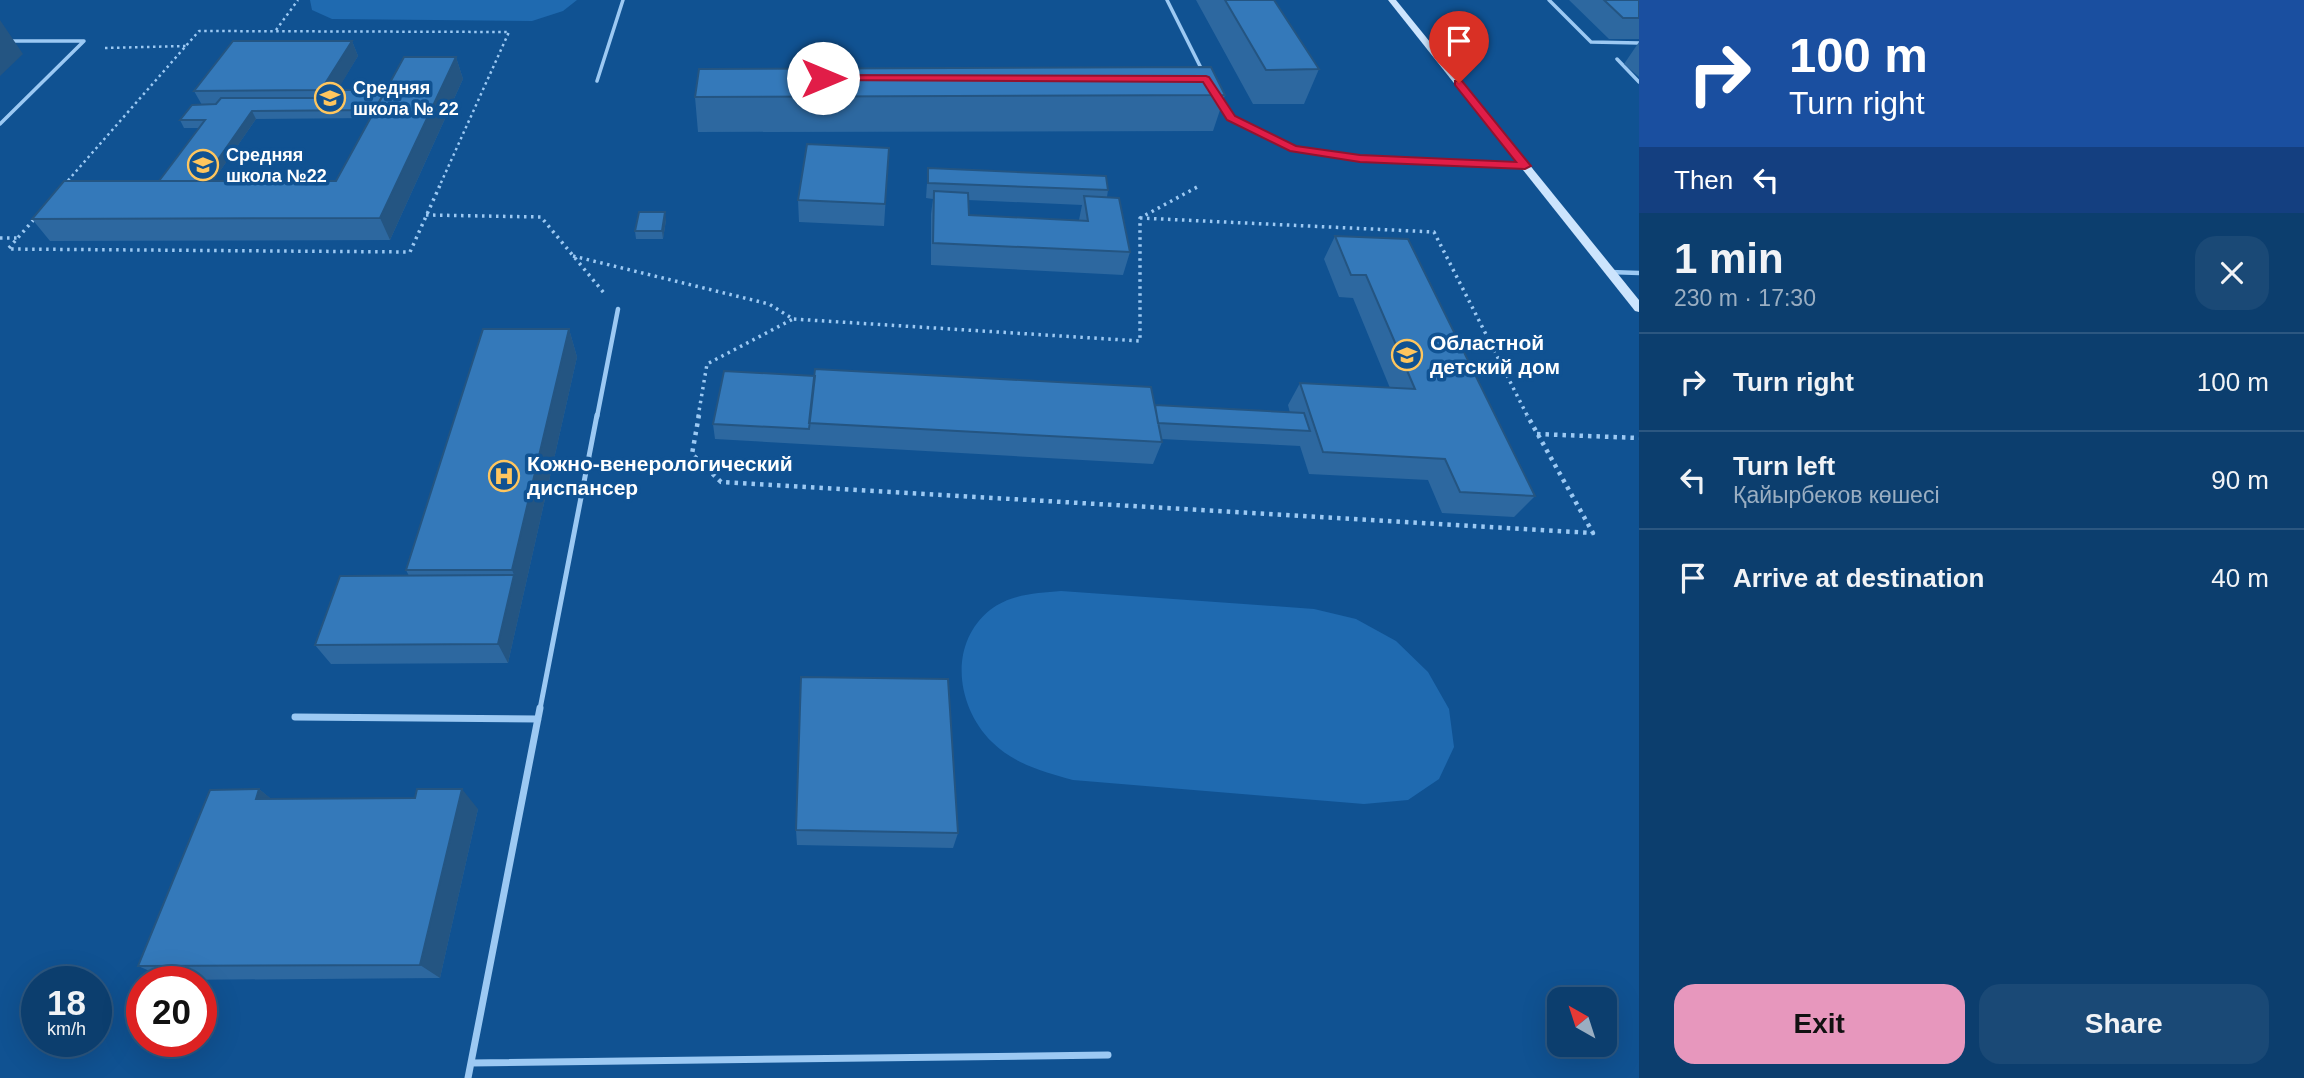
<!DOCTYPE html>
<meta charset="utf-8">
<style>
body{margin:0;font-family:Arial,sans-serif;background:#1a4976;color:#f1f3f6;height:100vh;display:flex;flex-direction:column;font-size:26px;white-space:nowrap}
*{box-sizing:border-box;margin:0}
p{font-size:23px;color:#9aaec2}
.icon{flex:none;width:38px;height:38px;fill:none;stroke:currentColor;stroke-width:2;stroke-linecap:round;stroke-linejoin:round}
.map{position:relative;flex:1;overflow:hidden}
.side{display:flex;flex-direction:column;background:#0c3e6e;width:665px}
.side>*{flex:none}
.top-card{background:#1a4fa0;color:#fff;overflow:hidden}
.needle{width:46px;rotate:321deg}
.controls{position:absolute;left:1547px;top:987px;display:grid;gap:14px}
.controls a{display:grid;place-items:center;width:70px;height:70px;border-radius:14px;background:#0c3e6e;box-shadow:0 7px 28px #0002,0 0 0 2px #2c5781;font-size:35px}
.speed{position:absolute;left:21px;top:966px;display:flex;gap:14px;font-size:35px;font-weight:700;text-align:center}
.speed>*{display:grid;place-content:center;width:91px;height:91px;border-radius:50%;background:#0c3e6e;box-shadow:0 7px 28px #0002,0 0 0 2px #2c5781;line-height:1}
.speed small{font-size:18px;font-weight:400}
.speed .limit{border:10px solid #d22;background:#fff;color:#111}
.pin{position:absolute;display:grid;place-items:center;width:60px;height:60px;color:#fff;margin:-72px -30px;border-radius:50% 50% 50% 0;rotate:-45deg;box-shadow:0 0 7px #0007}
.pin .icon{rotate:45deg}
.me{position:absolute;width:77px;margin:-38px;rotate:90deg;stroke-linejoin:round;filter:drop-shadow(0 0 5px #0008)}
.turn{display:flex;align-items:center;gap:24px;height:147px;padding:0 35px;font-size:32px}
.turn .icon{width:91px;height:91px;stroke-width:2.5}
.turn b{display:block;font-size:49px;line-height:60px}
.then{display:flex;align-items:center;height:66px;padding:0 35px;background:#0003;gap:14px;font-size:26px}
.round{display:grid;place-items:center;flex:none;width:74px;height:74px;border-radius:21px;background:#1a4976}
.overview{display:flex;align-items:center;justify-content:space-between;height:119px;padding:0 35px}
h1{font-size:42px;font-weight:700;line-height:52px}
.primary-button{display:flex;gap:14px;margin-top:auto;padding:14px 35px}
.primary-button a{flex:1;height:80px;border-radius:21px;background:#e797bd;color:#111;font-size:28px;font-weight:700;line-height:80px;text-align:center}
.primary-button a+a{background:#1a4976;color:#f1f3f6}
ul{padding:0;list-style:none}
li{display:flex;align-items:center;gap:21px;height:98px;padding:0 35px;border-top:2px solid #2c5781}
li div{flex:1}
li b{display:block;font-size:26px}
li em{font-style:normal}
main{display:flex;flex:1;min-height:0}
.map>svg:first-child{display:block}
.green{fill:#1f6ab0}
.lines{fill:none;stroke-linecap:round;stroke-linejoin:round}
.path-far2{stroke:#9cc9f3;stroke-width:2.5;stroke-dasharray:2.5 3.5;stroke-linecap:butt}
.path-far1{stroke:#9cc9f3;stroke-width:3.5;stroke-dasharray:2.5 4.5;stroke-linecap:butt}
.path{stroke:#9cc9f3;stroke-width:4.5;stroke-dasharray:3.5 5;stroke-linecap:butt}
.lane-far3{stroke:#9cc9f3;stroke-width:3.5}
.lane-far2{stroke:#9cc9f3;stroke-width:4.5}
.lane-far1{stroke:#9cc9f3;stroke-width:5}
.lane{stroke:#9cc9f3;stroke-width:7}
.secondary{fill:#cce4fd;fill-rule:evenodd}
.wall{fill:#2d68a0;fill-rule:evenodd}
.shaded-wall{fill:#245582}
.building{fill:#3479ba;stroke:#245582;stroke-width:2}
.route{fill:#e11d48;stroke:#92132f;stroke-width:2}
.labels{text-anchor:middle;stroke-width:7;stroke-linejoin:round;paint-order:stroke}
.far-poi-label{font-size:18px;font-weight:bold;fill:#fff;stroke:#105292;text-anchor:start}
.poi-label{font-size:21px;font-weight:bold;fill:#fff;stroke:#105292;text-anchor:start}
</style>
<main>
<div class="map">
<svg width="1639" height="1078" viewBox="0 0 1639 1078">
<rect width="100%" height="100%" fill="#105292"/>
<!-- green -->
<path class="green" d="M310 0H577L563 11 532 21 332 19 312 10Z
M1061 591 1314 609 1356 619 1396 641 1428 672 1449 709 1454 747 1439 779 1408 800 1364 804 1073 780C1044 772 1014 764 992 742 956 706 948 644 990 610 1010 594 1037 593 1061 591Z"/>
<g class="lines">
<!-- path-far2 -->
<path class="path-far2" d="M276 30 298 0
M105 48 186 46
M64 185 199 31 509 32 440 185"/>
<!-- path-far1 -->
<path class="path-far1" d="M66 183 8 249 410 252 441 183
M426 215 541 217 604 293
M1140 218 1434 232 1528 417
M0 238H18
M573 256 769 304 793 319 1140 341V218L1199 186
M698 417 707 364 793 319"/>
<!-- path -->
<path class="path" d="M699 415 692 454 721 482 1593 533 1527 415
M1537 434 1639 438"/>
<!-- lane-far3 -->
<path class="lane-far3" d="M1167 0 1203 72
M1549 0 1591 42 1639 43
M0 41H84L0 124
M1617 59 1639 82
M597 81 623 0
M1219 99 1231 118 1294 149 1361 158 1525 166"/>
<!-- lane-far2 -->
<path class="lane-far2" d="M1610 272 1639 273
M597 417 618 309"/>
<!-- lane-far1 -->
<path class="lane-far1" d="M540 709 597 415"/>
<!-- lane -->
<path class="lane" d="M295 717 538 719
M471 1063 1108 1055
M468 1078 540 708"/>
<!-- secondary -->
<path class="secondary" d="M1388 0H1396L1639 300V312L1635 311Z"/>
</g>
<!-- wall -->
<path class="wall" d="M1196 0H1274L1319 69 1304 104H1253Z
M1569 0H1639V39H1609Z
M352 41 358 56 337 90H386L456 57 463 79 390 240 50 241 32 219 159 181 199 128H184L180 120 202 105 194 91ZM370 118 336 181H213L256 119Z
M1639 42V77L1624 64Z
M1225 95 1213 131 698 132 695 97Z
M889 148 884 226 799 222 798 200Z
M928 168 1108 190 1107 197 1130 252 1123 275 931 265V214L933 199 926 198ZM968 200 1082 205 1079 220 969 215Z
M666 220 663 239H636L635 231Z
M1335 236 1408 239 1535 496 1514 517 1442 513 1428 480 1309 474 1300 446 1161 439 1162 442 1153 464 715 439 713 424 1155 405 1290 413 1288 405 1300 383 1390 388 1353 298 1339 297 1324 259Z
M569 329 577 357 508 663 331 664 315 645 409 576 406 570Z
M259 789 271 799 478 809 440 978 171 980 138 966Z
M796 830 958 833 953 848 797 845Z"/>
<!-- shaded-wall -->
<path class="shaded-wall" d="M0 20 23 54 0 76Z
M352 41 358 56 328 106 321 90Z
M456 57 463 79 390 240 380 218Z
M252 111 256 119 198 203 193 195Z
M665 212 666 220 663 239 662 231Z
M569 329 577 357 508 663 498 644 514 575 512 570Z
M259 789 284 809 256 799Z
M462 789 478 809 440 978 420 965Z"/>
<!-- building -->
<path class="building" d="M1225 0H1274L1319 69 1266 70Z
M1604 0H1639V18H1623Z
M233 41H352L321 90 194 91Z
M404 57H456L380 218 32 219 64 181H336Z
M1211 67 1225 95 695 97 699 69Z
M329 90H386L374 110 252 111 203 181H159L205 120H180L192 105 216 104 221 98H324Z
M807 144 889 148 885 204 798 200Z
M928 168 1106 176 1108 190 928 183Z
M934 191 968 193 969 215 1088 221 1084 196 1119 198 1130 252 933 243Z
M639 212H665L662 231H635Z
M1335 236 1408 239 1535 496 1460 492 1445 459 1323 452 1300 383 1415 389 1366 275H1351Z
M483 329H569L512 570H406Z
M815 369 1151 387 1162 442 809 423Z
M724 371 815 376 809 429 713 424Z
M1155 405 1304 413 1310 431 1158 423Z
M514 575 498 644 315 645 340 576Z
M801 677 948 679 958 833 796 830Z
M259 789 256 799 415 798 417 789H462L420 965 138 966 210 790Z"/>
<!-- route -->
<path class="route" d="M823 75 1206 76 1209 77 1235 116 1296 146 1360 155 1516 162 1455 85V81H1462L1531 166 1525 169 1360 162 1290 151 1227 120 1203 82 819 80V76Z"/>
<!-- icons -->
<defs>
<g id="school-ring" transform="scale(1.575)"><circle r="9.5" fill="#105292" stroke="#ffc65e" stroke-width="1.5"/><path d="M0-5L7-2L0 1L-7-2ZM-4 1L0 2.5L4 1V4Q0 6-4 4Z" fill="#ffc65e"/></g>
<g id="hospital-ring" transform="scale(1.575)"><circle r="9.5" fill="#105292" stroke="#ffc65e" stroke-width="1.5"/><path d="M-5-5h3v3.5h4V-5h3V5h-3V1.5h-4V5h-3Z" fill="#ffc65e"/></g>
</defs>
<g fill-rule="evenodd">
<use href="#school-ring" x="330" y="98"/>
<use href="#school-ring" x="203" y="165"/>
<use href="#school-ring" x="1407" y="355"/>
<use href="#hospital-ring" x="504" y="476"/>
</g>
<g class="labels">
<!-- far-poi labels -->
<g class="far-poi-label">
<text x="353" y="94">Средняя<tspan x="353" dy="21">школа № 22</tspan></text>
<text x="226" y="161">Средняя<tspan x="226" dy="21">школа №22</tspan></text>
</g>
<!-- poi labels -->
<g class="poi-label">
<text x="1430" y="350">Областной<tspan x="1430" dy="24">детский дом</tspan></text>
<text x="527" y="471">Кожно-венерологический<tspan x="527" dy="24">диспансер</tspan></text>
</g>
</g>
</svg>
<div class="controls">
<a><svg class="needle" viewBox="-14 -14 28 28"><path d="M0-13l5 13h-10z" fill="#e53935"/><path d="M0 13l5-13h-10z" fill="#9aaec2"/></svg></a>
</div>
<div class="speed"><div>18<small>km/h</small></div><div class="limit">20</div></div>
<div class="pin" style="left:1459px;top:83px;background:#d93025"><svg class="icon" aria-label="arrive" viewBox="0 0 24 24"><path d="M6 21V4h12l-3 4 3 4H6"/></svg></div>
<svg class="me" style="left:823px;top:78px" viewBox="-20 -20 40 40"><circle r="19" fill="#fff"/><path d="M0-13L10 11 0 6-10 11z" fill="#e11d48"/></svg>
</div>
<section class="side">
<div class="top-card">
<div class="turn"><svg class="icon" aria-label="right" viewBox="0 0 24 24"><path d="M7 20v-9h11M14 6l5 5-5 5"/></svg><div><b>100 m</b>Turn right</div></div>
<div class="then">Then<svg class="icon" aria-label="left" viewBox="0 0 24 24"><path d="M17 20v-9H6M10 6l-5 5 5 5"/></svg></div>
</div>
<div class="overview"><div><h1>1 min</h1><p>230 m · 17:30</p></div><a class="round"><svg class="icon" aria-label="close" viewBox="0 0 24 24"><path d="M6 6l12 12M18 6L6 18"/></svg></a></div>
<ul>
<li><svg class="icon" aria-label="right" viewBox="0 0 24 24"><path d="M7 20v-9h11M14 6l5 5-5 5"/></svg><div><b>Turn right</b></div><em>100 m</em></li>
<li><svg class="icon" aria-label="left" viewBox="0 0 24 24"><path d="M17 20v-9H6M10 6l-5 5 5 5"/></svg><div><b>Turn left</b><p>Қайырбеков көшесі</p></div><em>90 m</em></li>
<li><svg class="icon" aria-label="arrive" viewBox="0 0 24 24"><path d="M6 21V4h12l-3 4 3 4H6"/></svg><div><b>Arrive at destination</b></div><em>40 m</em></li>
</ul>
<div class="primary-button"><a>Exit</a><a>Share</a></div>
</section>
</main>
